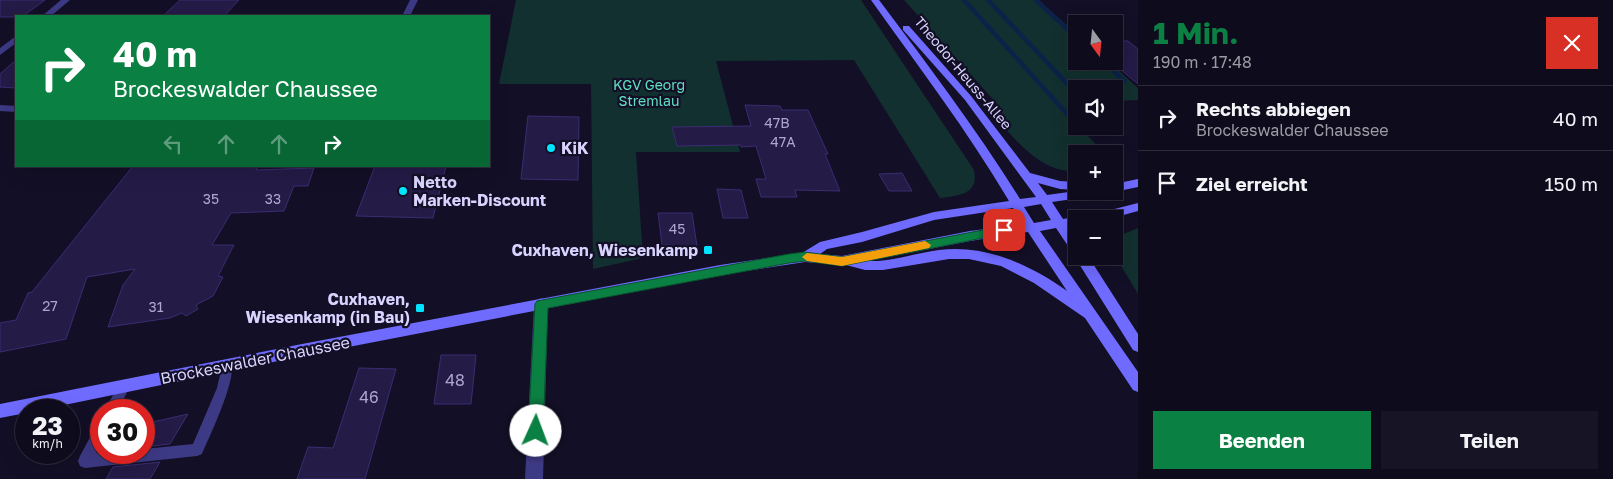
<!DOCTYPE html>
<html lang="de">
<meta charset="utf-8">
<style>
body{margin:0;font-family:"Golos Text",sans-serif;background:#171425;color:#f1f3f6;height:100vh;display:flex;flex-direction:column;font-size:19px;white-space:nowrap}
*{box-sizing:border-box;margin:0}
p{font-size:16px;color:#9b9ba3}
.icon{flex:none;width:28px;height:28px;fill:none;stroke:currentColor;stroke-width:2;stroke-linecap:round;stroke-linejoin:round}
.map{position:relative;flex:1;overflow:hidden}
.panel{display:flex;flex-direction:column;background:#0e0b1c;width:475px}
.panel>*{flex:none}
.guide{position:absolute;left:15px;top:15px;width:475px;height:152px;border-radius:0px;box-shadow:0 5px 20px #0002,0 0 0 1px #2e2b3b;background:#0b8043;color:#fff;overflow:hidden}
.needle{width:32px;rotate:165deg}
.controls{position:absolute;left:1068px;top:15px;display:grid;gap:10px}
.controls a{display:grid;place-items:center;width:55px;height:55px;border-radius:0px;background:#0e0b1c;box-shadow:0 5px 20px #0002,0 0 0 1px #2e2b3b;font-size:25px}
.speed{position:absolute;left:15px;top:399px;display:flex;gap:10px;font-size:25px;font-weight:700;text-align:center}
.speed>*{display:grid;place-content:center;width:65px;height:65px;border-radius:50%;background:#0e0b1c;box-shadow:0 5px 20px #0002,0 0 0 1px #2e2b3b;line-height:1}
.speed small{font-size:12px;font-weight:400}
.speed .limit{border:8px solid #d22;background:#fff;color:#111}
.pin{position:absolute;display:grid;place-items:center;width:42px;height:42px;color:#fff;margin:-21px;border-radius:10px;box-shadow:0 2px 8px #0006}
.me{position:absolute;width:55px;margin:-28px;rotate:2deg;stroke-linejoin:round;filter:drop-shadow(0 0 4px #0008)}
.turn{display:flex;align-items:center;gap:18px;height:105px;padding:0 15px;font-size:22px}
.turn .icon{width:65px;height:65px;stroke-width:2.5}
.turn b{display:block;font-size:35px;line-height:42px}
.lanes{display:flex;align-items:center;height:48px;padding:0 15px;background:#0003;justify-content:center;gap:25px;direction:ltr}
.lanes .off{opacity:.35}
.round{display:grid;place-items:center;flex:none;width:52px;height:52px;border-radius:0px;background:#171425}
.summary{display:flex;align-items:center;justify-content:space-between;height:85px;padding:0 15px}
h1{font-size:30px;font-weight:700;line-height:38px;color:#0b8043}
.primary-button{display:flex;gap:10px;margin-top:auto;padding:10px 15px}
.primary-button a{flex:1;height:58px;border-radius:0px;background:#0b8043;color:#fff;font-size:20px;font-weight:700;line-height:58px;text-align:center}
.primary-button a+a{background:#171425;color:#f1f3f6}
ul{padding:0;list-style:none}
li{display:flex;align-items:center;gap:15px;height:65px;padding:0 15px;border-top:1px solid #2e2b3b}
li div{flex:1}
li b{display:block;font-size:19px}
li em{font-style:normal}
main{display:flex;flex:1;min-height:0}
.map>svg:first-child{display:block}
.green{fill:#12302f}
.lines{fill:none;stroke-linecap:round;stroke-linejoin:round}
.stream{stroke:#0c2248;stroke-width:4.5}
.building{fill:#241b47;stroke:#3b2d73}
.lane{fill:#3d3a85;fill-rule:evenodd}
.street{fill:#3d3a85;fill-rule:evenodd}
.secondary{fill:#6f6bff;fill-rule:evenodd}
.route{fill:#0b8043;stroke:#07532c}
.slow{fill:#f59e0b}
.poi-dot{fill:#00e5ff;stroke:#130f26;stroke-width:2}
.labels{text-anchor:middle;stroke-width:4.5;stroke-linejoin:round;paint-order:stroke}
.far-street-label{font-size:14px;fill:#d9d4ff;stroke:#130f26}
.far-park-label{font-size:14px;fill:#5fe0c0;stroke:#130f26}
.number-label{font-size:14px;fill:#aca6d1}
.poi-label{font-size:16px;font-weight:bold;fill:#d9d4ff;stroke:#130f26;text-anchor:start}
.street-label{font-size:16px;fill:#d9d4ff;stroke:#130f26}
.near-number-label{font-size:16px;fill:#aca6d1}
</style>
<main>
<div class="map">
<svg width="1138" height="479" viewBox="0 0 1138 479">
<rect width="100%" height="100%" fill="#130f26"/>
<!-- green -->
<path class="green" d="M516 0H861L974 170C979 195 959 195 940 198L854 60 716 61 740 152H636L643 258 593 269 591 84H499Z
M904 0H1038L1076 33V61H1108L1138 88V100L1114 101V89H1076V126H1109L1118 135 1088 136 1105 154H1076V170C1041 176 1007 131 988 107L999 106Z
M1138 228V294L1114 254V238Z"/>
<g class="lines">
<!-- stream -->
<path class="stream" d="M964 0 1068 115
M988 0 1076 93
M1036 0 1076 37
M1103 61 1124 81"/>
</g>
<!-- building -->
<path class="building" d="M0 0H45L23 16 16 17H0Z
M180 0H239L224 16H163Z
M1114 41H1128L1138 49V84L1114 64Z
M16 60V88L0 87V74Z
M745 105 780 106 782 110H808L828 154H825L840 191 795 190 797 197H761L756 179H766L756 146 741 147V145L677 146 672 127 751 126Z
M528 116 579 117 578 180 521 179Z
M133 166H258L256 170 314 168 308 186H294L284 211 231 213 212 245H234L218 276 223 277 213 296 196 305 198 309 186 316 182 313 170 318 108 327 123 285 135 269 87 277 66 339 0 352V323L16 320 28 293 32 292Z
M375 166H446L433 218 356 216Z
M902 173 912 191H889L879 174Z
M717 189 741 190 748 218H723Z
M658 213H692L697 246 662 245Z
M441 355H476L471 404H434Z
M359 368 396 369 365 479H297L308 447 333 448Z
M188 414 170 444 144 447V424Z
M160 462 150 479H106L113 467Z"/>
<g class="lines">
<!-- lane -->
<path class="lane" d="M227 361 231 362C238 377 209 438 202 454L197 456 85 468 80 466 78 461 80 456 96 426 101 424V443L96 453 144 452V449L193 444 217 388 223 362Z
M124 381 128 382 130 386 118 410H105L120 382Z"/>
<!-- street -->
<path class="street" d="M61 0H70L51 16H42Z
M410 0H418L410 16H402Z
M16 36V43L0 55V48Z
M0 105 16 106V112L0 111Z
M541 298 546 300 548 304 543 479H525L534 304 536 300Z"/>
<!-- secondary -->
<path class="secondary" d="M871 0H879C928 65 977 130 1020 199L1036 197 965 100 903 30V26H909L971 96 1030 173 1060 181 1076 182V190L1060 189 1038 183 1047 195 1076 191H1107L1101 195 1052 202 1063 219 1076 217 1081 219H1076V225L1068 226 1076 239V256H1088L1138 334V352L1133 350 1076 259 1075 256 1076 254 1072 252 1056 228 1040 231 1138 372V392L1133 390 1085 318 1034 283 1001 266 969 259H949L883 270H865L846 265 805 262 720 275 302 356 40 410H26V413L0 418V404L302 344 720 265 802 253 820 242 862 232 934 212 1009 201C967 130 918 66 871 0ZM1041 204 1051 220 1034 223 1024 207ZM1013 208 1023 224 970 231 842 256 820 254 827 249 862 242 934 220ZM1028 232 1067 291C1030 265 986 244 939 250 915 253 892 262 868 261L970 241Z
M1138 179V187L1114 192 1112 191H1114V184Z
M1138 203V211L1109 219H1085L1087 216Z"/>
</g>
<!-- route -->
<path class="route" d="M1004 226 1010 230 1008 233 842 266 805 261 789 263 548 308 543 431 541 436 536 438 530 436 528 431 535 304 537 301 789 254 805 252 842 257Z"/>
<!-- slow -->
<path class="slow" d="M925 241 931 245 929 248 842 266 807 261 802 257 807 253 842 257Z"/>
<!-- markers -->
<g class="poi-dot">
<circle cx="551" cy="148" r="5"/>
<circle cx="403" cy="191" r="5"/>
<rect x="703" y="245" width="10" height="10" rx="2.5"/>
<rect x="415" y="303" width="10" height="10" rx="2.5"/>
</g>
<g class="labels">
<!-- far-street labels -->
<g class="far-street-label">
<text transform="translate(963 73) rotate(50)" y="5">Theodor-Heuss-Allee</text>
</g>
<!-- far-park labels -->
<g class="far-park-label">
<text x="649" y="90">KGV Georg<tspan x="649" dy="16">Stremlau</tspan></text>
</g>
<!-- number labels -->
<g class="number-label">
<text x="777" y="128">47B</text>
<text x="783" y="147">47A</text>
<text x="211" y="204">35</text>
<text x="273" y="204">33</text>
<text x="677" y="234">45</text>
<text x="50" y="311">27</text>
<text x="156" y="312">31</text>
</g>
<!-- poi labels -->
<g class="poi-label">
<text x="561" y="154">KiK</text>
<text x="413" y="188">Netto<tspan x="413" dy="18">Marken-Discount</tspan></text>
<text x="698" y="256" text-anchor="end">Cuxhaven, Wiesenkamp</text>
<text x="410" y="305" text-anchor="end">Cuxhaven,<tspan x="410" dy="18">Wiesenkamp (in Bau)</tspan></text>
</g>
<!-- street labels -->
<g class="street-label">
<text transform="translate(255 360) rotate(-11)" y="6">Brockeswalder Chaussee</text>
</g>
<!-- near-number labels -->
<g class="near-number-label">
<text x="455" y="386">48</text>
<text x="369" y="403">46</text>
</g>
</g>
</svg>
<div class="controls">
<a><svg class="needle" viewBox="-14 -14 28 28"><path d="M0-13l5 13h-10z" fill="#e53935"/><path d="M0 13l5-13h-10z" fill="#9b9ba3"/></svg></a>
<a><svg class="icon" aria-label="sound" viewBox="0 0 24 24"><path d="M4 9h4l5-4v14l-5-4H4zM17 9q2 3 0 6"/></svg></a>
<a>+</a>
<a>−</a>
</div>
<div class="speed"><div>23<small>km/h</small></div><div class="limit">30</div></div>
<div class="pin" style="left:1004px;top:230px;background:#d93025"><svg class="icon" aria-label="arrive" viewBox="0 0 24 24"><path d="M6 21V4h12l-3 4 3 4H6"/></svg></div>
<svg class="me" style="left:536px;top:431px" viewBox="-20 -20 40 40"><circle r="19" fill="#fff"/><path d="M0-13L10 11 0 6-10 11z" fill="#0b8043"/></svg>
<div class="guide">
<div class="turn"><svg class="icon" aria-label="right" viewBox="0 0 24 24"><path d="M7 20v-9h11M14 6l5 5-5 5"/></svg><div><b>40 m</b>Brockeswalder Chaussee</div></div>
<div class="lanes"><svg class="icon off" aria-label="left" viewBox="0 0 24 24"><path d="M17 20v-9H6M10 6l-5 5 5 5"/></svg><svg class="icon off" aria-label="ahead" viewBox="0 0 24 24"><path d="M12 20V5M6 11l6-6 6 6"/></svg><svg class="icon off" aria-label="ahead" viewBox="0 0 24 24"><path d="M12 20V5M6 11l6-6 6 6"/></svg><svg class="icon" aria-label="right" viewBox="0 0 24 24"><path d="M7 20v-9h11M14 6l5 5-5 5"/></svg></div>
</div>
</div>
<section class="panel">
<div class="summary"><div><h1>1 Min.</h1><p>190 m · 17:48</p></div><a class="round" style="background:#d93025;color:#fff"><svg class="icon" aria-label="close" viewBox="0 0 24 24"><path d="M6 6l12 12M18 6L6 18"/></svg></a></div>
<ul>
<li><svg class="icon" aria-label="right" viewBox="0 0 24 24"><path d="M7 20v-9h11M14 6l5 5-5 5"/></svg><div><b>Rechts abbiegen</b><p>Brockeswalder Chaussee</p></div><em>40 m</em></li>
<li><svg class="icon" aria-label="arrive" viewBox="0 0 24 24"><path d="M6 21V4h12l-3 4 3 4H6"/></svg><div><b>Ziel erreicht</b></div><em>150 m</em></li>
</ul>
<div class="primary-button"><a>Beenden</a><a>Teilen</a></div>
</section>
</main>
